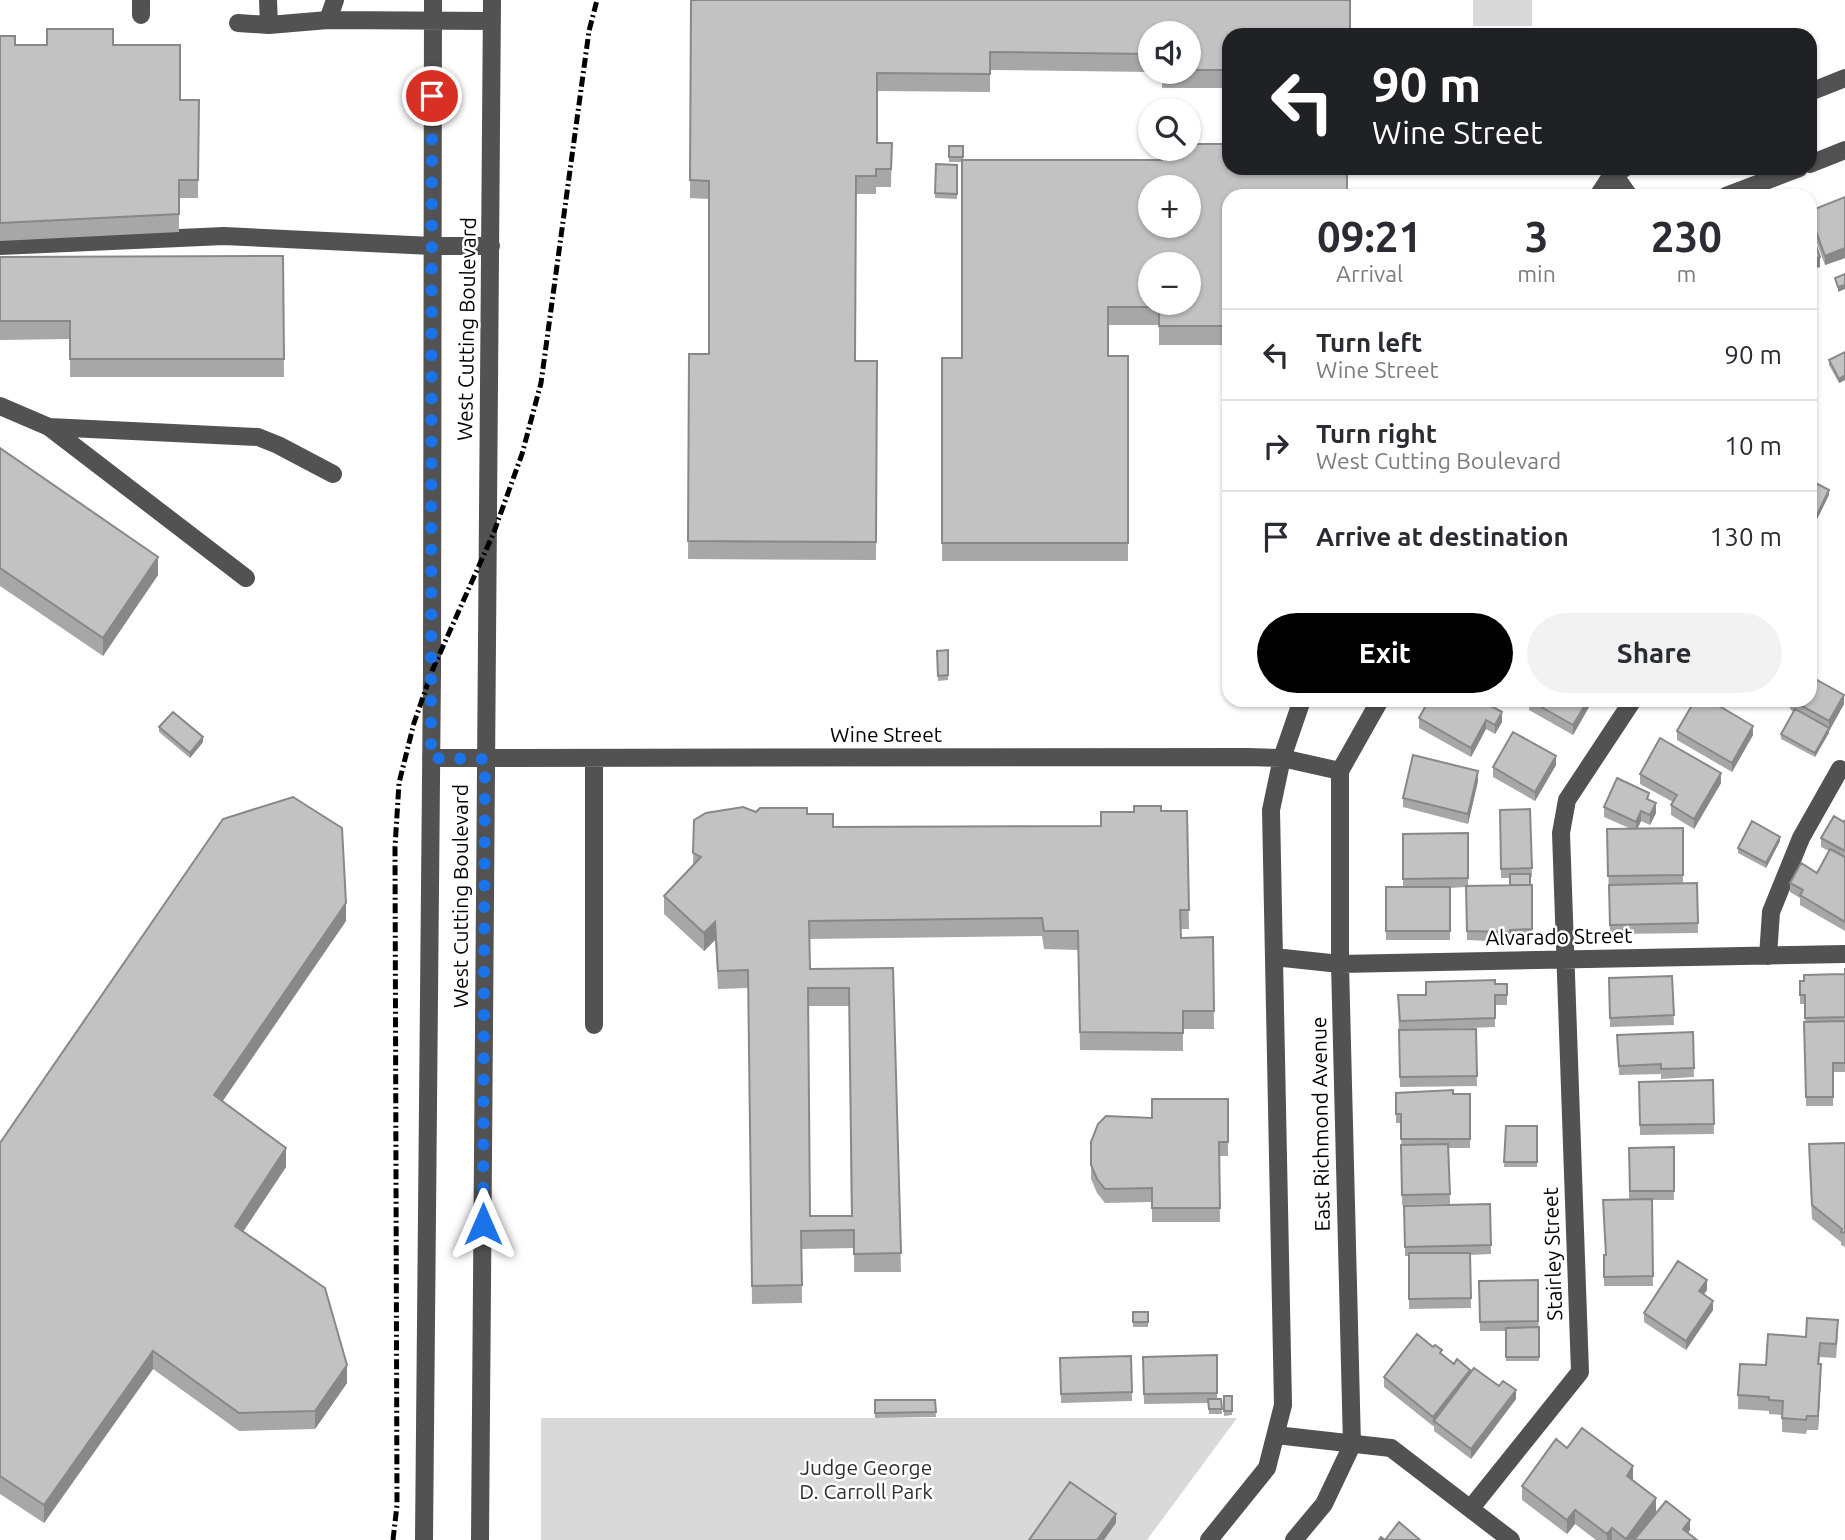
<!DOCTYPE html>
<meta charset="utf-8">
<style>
body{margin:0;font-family:Ubuntu,sans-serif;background:#f2f2f3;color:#2b2b33;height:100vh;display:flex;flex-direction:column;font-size:26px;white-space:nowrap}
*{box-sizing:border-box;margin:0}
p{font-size:23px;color:#7c7c81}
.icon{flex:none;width:38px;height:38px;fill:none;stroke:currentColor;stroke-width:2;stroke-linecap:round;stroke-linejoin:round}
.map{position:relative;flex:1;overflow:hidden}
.side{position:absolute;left:1222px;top:189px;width:595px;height:518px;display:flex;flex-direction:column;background:#fff;border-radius:21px;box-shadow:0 2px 5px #0004}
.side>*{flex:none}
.hud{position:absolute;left:1222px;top:28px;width:595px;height:147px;border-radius:21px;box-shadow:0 2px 5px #0004;background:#202124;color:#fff;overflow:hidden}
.fabs{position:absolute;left:1138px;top:21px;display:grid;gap:14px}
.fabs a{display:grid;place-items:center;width:63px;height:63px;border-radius:50%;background:#fff;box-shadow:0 2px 5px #0004;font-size:35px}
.pin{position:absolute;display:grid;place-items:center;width:60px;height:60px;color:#fff;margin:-30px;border:4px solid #fff;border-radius:50%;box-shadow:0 2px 7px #0007}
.me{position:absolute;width:77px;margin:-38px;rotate:0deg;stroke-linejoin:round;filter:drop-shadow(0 0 5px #0008)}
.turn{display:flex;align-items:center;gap:24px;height:147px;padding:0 35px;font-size:32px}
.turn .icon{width:91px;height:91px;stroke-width:2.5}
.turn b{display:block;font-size:49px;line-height:60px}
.eta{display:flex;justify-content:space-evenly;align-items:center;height:119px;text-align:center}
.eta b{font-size:42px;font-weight:700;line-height:49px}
.cta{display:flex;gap:14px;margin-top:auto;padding:14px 35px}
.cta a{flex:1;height:80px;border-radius:42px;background:#000;color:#fff;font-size:28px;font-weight:700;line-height:80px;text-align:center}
.cta a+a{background:#f2f2f3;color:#2b2b33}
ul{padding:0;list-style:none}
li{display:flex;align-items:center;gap:21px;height:91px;padding:0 35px;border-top:2px solid #e1e1e2}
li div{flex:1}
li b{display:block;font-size:26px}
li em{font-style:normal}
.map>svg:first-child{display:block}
.green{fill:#d9d9d9}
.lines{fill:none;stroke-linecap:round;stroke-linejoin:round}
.minor{stroke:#525252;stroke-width:18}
.rail{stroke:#000;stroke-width:5;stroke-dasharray:10 3.5 2 3.5;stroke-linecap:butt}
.wall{fill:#a7a7a7;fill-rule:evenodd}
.shaded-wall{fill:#888}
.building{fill:#c2c2c2;stroke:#888;stroke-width:2;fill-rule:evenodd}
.route{stroke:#1a73e8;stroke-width:12;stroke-dasharray:0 21.6}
.labels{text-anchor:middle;stroke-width:5;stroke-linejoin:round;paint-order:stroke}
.street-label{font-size:21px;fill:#000;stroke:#fff}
.park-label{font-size:21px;fill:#303030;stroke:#fff}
</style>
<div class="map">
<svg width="1845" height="1540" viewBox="0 0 1845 1540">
<rect width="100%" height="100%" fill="#fff"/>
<!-- green -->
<path class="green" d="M1473 0H1532V26H1473Z
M541 1418H1237L1147 1540H541Z"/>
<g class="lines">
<!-- minor -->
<path class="minor" d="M268 0 269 25
M141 15V0
M328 20 335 0
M238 23 269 25 328 20 492 21
M1810 92 1845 78
M1810 164 1845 150
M1613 173 1629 196
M1598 196 1613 173 1625 168
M1726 196 1799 168
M0 246 224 236 432 246H491
M0 406 49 427
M246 578 49 427 258 437 278 445 333 474
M431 758 1248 757 1282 758 1340 771
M594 758V1025
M1768 956 1771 912 1801 838 1840 769
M1274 957 1340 964 1845 954
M1276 1435 1391 1448 1511 1540
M1471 1508 1580 1372 1561 833 1567 800 1633 700
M424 1540 432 671 433 0
M480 1540 492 0
M1209 1540 1267 1468 1283 1405 1271 810 1282 758 1302 700
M1294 1540 1324 1504 1352 1445 1340 964V771L1380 700"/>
<!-- rail -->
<path class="rail" d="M393 1540 397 1505 395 847 399 783 414 723 432 671 494 532 522 454 541 383 589 31 597 0"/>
</g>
<!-- wall -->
<path class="wall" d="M691 0 1228 35V88H1162V72H1158H1188V33H1150V72L990 70V92L877 91V143H892L891 187H876V194H856L855 361H877L876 560 688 559 689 354H709V199L690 198Z
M0 36 15 45H113L180 100H199L198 198H179V232L0 241Z
M949 146H963V160L1228 196V345H1159V325H1108V356H1128V561H942V358H962V162H949Z
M936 164 957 165V199L935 198Z
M1845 197V258L1825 265 1810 224V211Z
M283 256 284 377H70V339L0 340V257Z
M1845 352V380L1839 383 1829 365V360Z
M0 448 158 575 103 656 0 586Z
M1810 480 1829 495 1814 525 1810 523Z
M948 650V680L938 681 937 651Z
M1530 700H1593L1573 735 1529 710Z
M1786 700H1810L1844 704 1815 757 1781 739V734L1794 712 1791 710Z
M1502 712V722L1495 734 1486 729 1471 757 1419 728V718Z
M159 727 203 742 190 758 159 732Z
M1677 731 1753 735 1732 772 1677 740Z
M1556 765 1535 801 1493 777V767Z
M1640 774 1721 783 1694 829 1671 815V805L1673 802 1640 784Z
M1478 781 1468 824 1403 807V798Z
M1604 807 1656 813 1650 825 1641 821 1638 828H1683V883H1697L1698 933 1610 934 1607 829 1629 828 1604 817Z
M1530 809 1532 877H1530V885H1532V939H1510V942L1467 940 1466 887 1450 888V940H1386V887H1403V834L1468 833V886L1510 885V878H1501L1500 810Z
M1161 811H1187L1189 929H1181V938L1213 937 1214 1029H1183V1051L1080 1050 1078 950 1044 949 1042 936 809 939 810 969 893 968 901 1272H854V1248L802 1249V1303L752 1304 748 988 718 989 715 940 704 951 664 914V896L693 865 694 820 756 812 807 814 833 827 1101 826ZM808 1006H849L851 1216H810Z
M1845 820V931L1800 905V898L1790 892V883L1817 873 1829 851 1821 847V838Z
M1780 841 1766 868 1738 853V848Z
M346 921 223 1101 286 1167 243 1231 347 1383 315 1429 239 1431 153 1369 44 1523 0 1494V1143Z
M1845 968V1072H1833V1106H1806L1805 1004H1800V981L1845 974Z
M1672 976 1674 1025 1610 1027 1609 978Z
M1495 984H1507V1005H1495V1027L1419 1030 1476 1029 1477 1086 1400 1087 1398 995H1426Z
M1693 1032 1694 1077 1661 1079V1074L1619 1075 1617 1035Z
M1713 1080 1714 1134 1640 1135 1639 1082Z
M1396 1093 1470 1094V1148H1449L1450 1204 1402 1205 1401 1123H1396Z
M1228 1099V1156H1219L1220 1222H1152V1202L1105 1203 1097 1193 1091 1179V1142L1152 1118Z
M1506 1126H1537V1167H1504Z
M1845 1143V1247L1841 1245V1242L1812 1219 1809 1158V1144Z
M1674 1147V1200H1652L1653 1286H1604V1255H1605L1629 1199V1148Z
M1490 1204 1491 1254 1470 1255 1471 1308 1409 1309V1256H1405L1404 1206Z
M1538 1280 1539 1361H1506V1331H1480L1479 1281Z
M1707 1290 1704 1294 1713 1310 1686 1350 1644 1322V1313Z
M1133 1312H1148V1327H1133Z
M1838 1334 1836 1358 1820 1357 1819 1364 1821 1377 1818 1430H1807L1806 1434 1782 1432V1415L1769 1414V1411L1738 1409V1395L1766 1365 1806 1337Z
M1217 1355V1399H1221L1222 1414H1209L1208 1403 1144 1404 1143 1357Z
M1442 1355 1454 1364 1516 1399 1471 1459 1434 1431V1426H1433L1384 1387V1377Z
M1060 1358 1132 1392V1401L1061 1403Z
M1224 1396H1232V1415L1224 1416Z
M875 1400H935L936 1417 875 1418Z
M1567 1448 1633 1481 1656 1512 1690 1530 1688 1533 1697 1540H1596L1575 1524 1567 1534 1522 1500V1486Z"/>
<!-- shaded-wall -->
<path class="shaded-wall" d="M1845 248V258L1825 265V256Z
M1820 257V267L1810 270V261Z
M1845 285V289L1838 292V287Z
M1845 375V380L1839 383V379Z
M1829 490V495L1814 525V521Z
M158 557V575L103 656V638Z
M1844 695V704L1829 731V721Z
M1588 700H1593L1573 735V725Z
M1502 712V722L1495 734V725Z
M1486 720V729L1471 757V748Z
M1753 726V735L1732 772V763Z
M1829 728V733L1815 757V753Z
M203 737V742L190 758V753Z
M1556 756V765L1535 801V792Z
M1478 771V781L1468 824V814Z
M1721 773V783L1694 829V819Z
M1656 803V813L1650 825V815Z
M1641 811V821L1636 831V822Z
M1780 837V841L1766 868V863Z
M346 903V921L214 1113V1095Z
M715 922V940L704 951V933Z
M286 1148V1167L235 1244V1226Z
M1707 1280V1290L1699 1301V1291Z
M1713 1301V1310L1686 1350V1341Z
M153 1351V1369L44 1523V1505Z
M1821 1364V1377L1818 1430V1416Z
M347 1365V1383L315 1429V1411Z
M1470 1370V1379L1434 1421 1433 1426V1417Z
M1516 1390V1399L1471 1459V1449Z
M1633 1466V1480L1627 1476Z
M1656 1498V1512L1636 1540H1626Z
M1575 1510V1524L1567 1534V1520Z
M1116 1514V1523L1104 1540H1097Z
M1690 1520V1530L1683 1538V1529Z
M1612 1528V1540H1607V1534Z"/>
<!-- building -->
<path class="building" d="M691 0H1350V35H1228V70H1188V33H1150V54L990 52V74L877 73V143H892L891 169H876V176H856L855 361H877L876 542 688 541 689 354H709V181L690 180Z
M47 29H113V45H180V100H199L198 180H179V214L0 223V36H15V45H47Z
M1188 144H1228V168H1347V196H1228V326H1159V307H1108V356H1128V543H942V358H962V160H1162V149H1188ZM1150 187H1188V226H1150ZM1150 264H1188V303H1150Z
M949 146H963V157H949Z
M936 164 957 165V194L935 193Z
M1845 197V248L1825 256 1810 215V211Z
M1810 229 1820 257 1810 261Z
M283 256 284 359H70V321H0V257Z
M1845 274V285L1838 287 1835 278Z
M1845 352V375L1839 379 1829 360Z
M0 448 158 557 103 638 0 568Z
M1810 480 1829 490 1814 521 1810 519Z
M948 650V675L938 676 937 651Z
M1810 676 1844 695 1829 721 1791 700H1810Z
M1429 700H1480L1502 712 1495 725 1486 720 1471 748 1419 718Z
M1529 700H1588L1573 725Z
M1695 700H1709L1753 726 1732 763 1677 731Z
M1795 709 1829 728 1815 753 1781 734Z
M173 712 203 737 190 753 159 727Z
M1513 732 1556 756 1535 792 1493 767Z
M1660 738 1721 773 1694 819 1671 805 1677 795 1640 774Z
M1413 755 1478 771 1468 814 1403 798Z
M1617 778 1649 793 1647 799 1656 803 1650 815 1641 811 1636 822 1604 807Z
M293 797 342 828 346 903 214 1095 286 1148 235 1226 325 1288 347 1365 315 1411 239 1413 153 1351 44 1505 0 1476V1143L223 819Z
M1134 806H1161V811H1187L1189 910H1180L1181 938 1213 937 1214 1011H1183V1033L1080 1032 1078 931H1044L1042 918 809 921 810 969 893 968 901 1253 854 1254V1230L801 1231 802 1285 752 1286 748 970 718 971 715 922 704 933 664 896 701 857 693 853 694 820 706 813 743 807 756 812 760 808H807V814H833V827L1101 826V812H1134ZM808 988H849L852 1216H810Z
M1530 809 1532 868 1501 869 1500 810Z
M1834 816 1844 822 1845 820V851L1821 838Z
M1752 821 1780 837 1766 863 1738 848Z
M1683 828V875L1608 876 1607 829Z
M1468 833V878L1403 879V834Z
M1830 849 1845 857V922L1800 895 1803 890 1790 883 1801 863 1817 873Z
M1510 874H1530V885H1510Z
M1697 883 1698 923 1610 925 1609 885Z
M1532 885V929L1510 930V932L1467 931 1466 886Z
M1386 887H1450V931H1386Z
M1845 968V1017L1805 1018V995H1800V981H1804V975L1845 974Z
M1672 976 1674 1015 1610 1018 1609 978Z
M1495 980V984H1507V995H1495V1018L1400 1021 1398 995H1426V982Z
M1845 1021V1063H1833V1097H1806L1804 1022Z
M1476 1029 1477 1076 1400 1077 1399 1030Z
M1693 1032 1694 1068 1661 1069V1064L1619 1066 1617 1035Z
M1713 1080 1714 1124 1640 1125 1639 1082Z
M1453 1090V1094H1470V1139H1401V1114H1396V1093Z
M1152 1099H1228V1142H1219L1220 1208H1152V1188L1105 1189 1097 1179 1091 1165V1142L1098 1124 1106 1116 1152 1118Z
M1506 1126H1537V1162H1504Z
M1845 1143V1233L1841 1232 1842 1229 1812 1205 1809 1144Z
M1448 1144 1450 1194 1402 1195 1401 1145Z
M1674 1147V1191H1630L1629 1148Z
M1652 1199 1653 1276 1604 1277V1255H1606L1603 1200Z
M1490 1204 1491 1245 1405 1247 1404 1206Z
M1409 1253H1470L1471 1298 1409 1299Z
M1678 1261 1707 1280 1699 1291 1713 1301 1686 1341 1644 1313Z
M1538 1280V1321L1480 1322 1479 1281Z
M1133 1312H1148V1322H1133Z
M1807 1318 1838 1320 1836 1344 1820 1343 1818 1364H1821L1818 1416H1807L1806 1420 1782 1418 1783 1401 1769 1400V1397L1738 1395 1740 1364 1766 1365 1768 1334 1806 1337Z
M1539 1327V1357H1506V1328Z
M1417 1334 1433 1347 1435 1345 1442 1350 1440 1353 1454 1364 1457 1359 1470 1370 1433 1417 1384 1377Z
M1217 1355V1393L1144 1394 1143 1357Z
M1131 1356 1132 1392 1061 1394 1060 1358Z
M1474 1368 1499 1386 1503 1381 1516 1390 1471 1449 1434 1421Z
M1224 1396H1232V1411H1224Z
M1208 1399H1221L1222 1409H1209Z
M875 1400H935L936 1412 875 1413Z
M1582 1428 1633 1466 1627 1476 1656 1498 1626 1539 1612 1528 1607 1534 1575 1510 1567 1520 1522 1486 1556 1439 1567 1448Z
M1070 1482 1116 1514 1097 1540H1029Z
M1666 1501 1690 1520 1683 1529 1697 1540H1634Z
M1399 1522 1420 1540H1379L1381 1537 1385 1540Z"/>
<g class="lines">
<!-- route -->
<path class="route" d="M432 96 431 758 485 759 483 1224"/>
</g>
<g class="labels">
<!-- street labels -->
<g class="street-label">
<text transform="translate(467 329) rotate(-89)" y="7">West Cutting Boulevard</text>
<text x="886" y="742">Wine Street</text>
<text transform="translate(461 896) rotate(-90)" y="7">West Cutting Boulevard</text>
<text transform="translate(1559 937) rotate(-1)" y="7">Alvarado Street</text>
<text transform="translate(1321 1124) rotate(-91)" y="7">East Richmond Avenue</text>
<text transform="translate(1553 1254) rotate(-92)" y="7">Stairley Street</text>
</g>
<!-- park labels -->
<g class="park-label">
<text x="866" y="1475">Judge George<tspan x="866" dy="24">D. Carroll Park</tspan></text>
</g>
</g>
</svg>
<div class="fabs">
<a><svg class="icon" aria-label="sound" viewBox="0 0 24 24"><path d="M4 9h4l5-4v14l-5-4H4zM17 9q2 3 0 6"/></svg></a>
<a><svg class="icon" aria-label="search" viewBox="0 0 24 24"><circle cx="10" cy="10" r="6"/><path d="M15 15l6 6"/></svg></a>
<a>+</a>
<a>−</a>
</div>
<div class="pin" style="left:432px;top:96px;background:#d93025"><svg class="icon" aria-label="arrive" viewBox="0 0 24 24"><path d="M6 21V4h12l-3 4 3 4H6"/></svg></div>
<svg class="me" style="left:483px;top:1224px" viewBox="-20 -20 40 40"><path d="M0-17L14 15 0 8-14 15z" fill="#1a73e8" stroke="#fff" stroke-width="4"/></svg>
<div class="hud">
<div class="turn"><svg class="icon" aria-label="left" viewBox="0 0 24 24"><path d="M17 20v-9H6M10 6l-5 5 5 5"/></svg><div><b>90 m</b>Wine Street</div></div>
</div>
<section class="side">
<div class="eta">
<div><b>09:21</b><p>Arrival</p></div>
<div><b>3</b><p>min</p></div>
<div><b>230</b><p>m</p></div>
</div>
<ul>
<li><svg class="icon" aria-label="left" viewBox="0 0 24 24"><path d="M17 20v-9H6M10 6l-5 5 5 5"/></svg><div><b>Turn left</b><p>Wine Street</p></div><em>90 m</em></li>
<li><svg class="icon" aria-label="right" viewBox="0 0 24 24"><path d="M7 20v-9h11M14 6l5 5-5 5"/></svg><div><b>Turn right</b><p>West Cutting Boulevard</p></div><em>10 m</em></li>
<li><svg class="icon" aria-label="arrive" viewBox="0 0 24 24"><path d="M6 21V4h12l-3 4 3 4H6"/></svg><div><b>Arrive at destination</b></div><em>130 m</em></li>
</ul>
<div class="cta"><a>Exit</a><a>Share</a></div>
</section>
</div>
